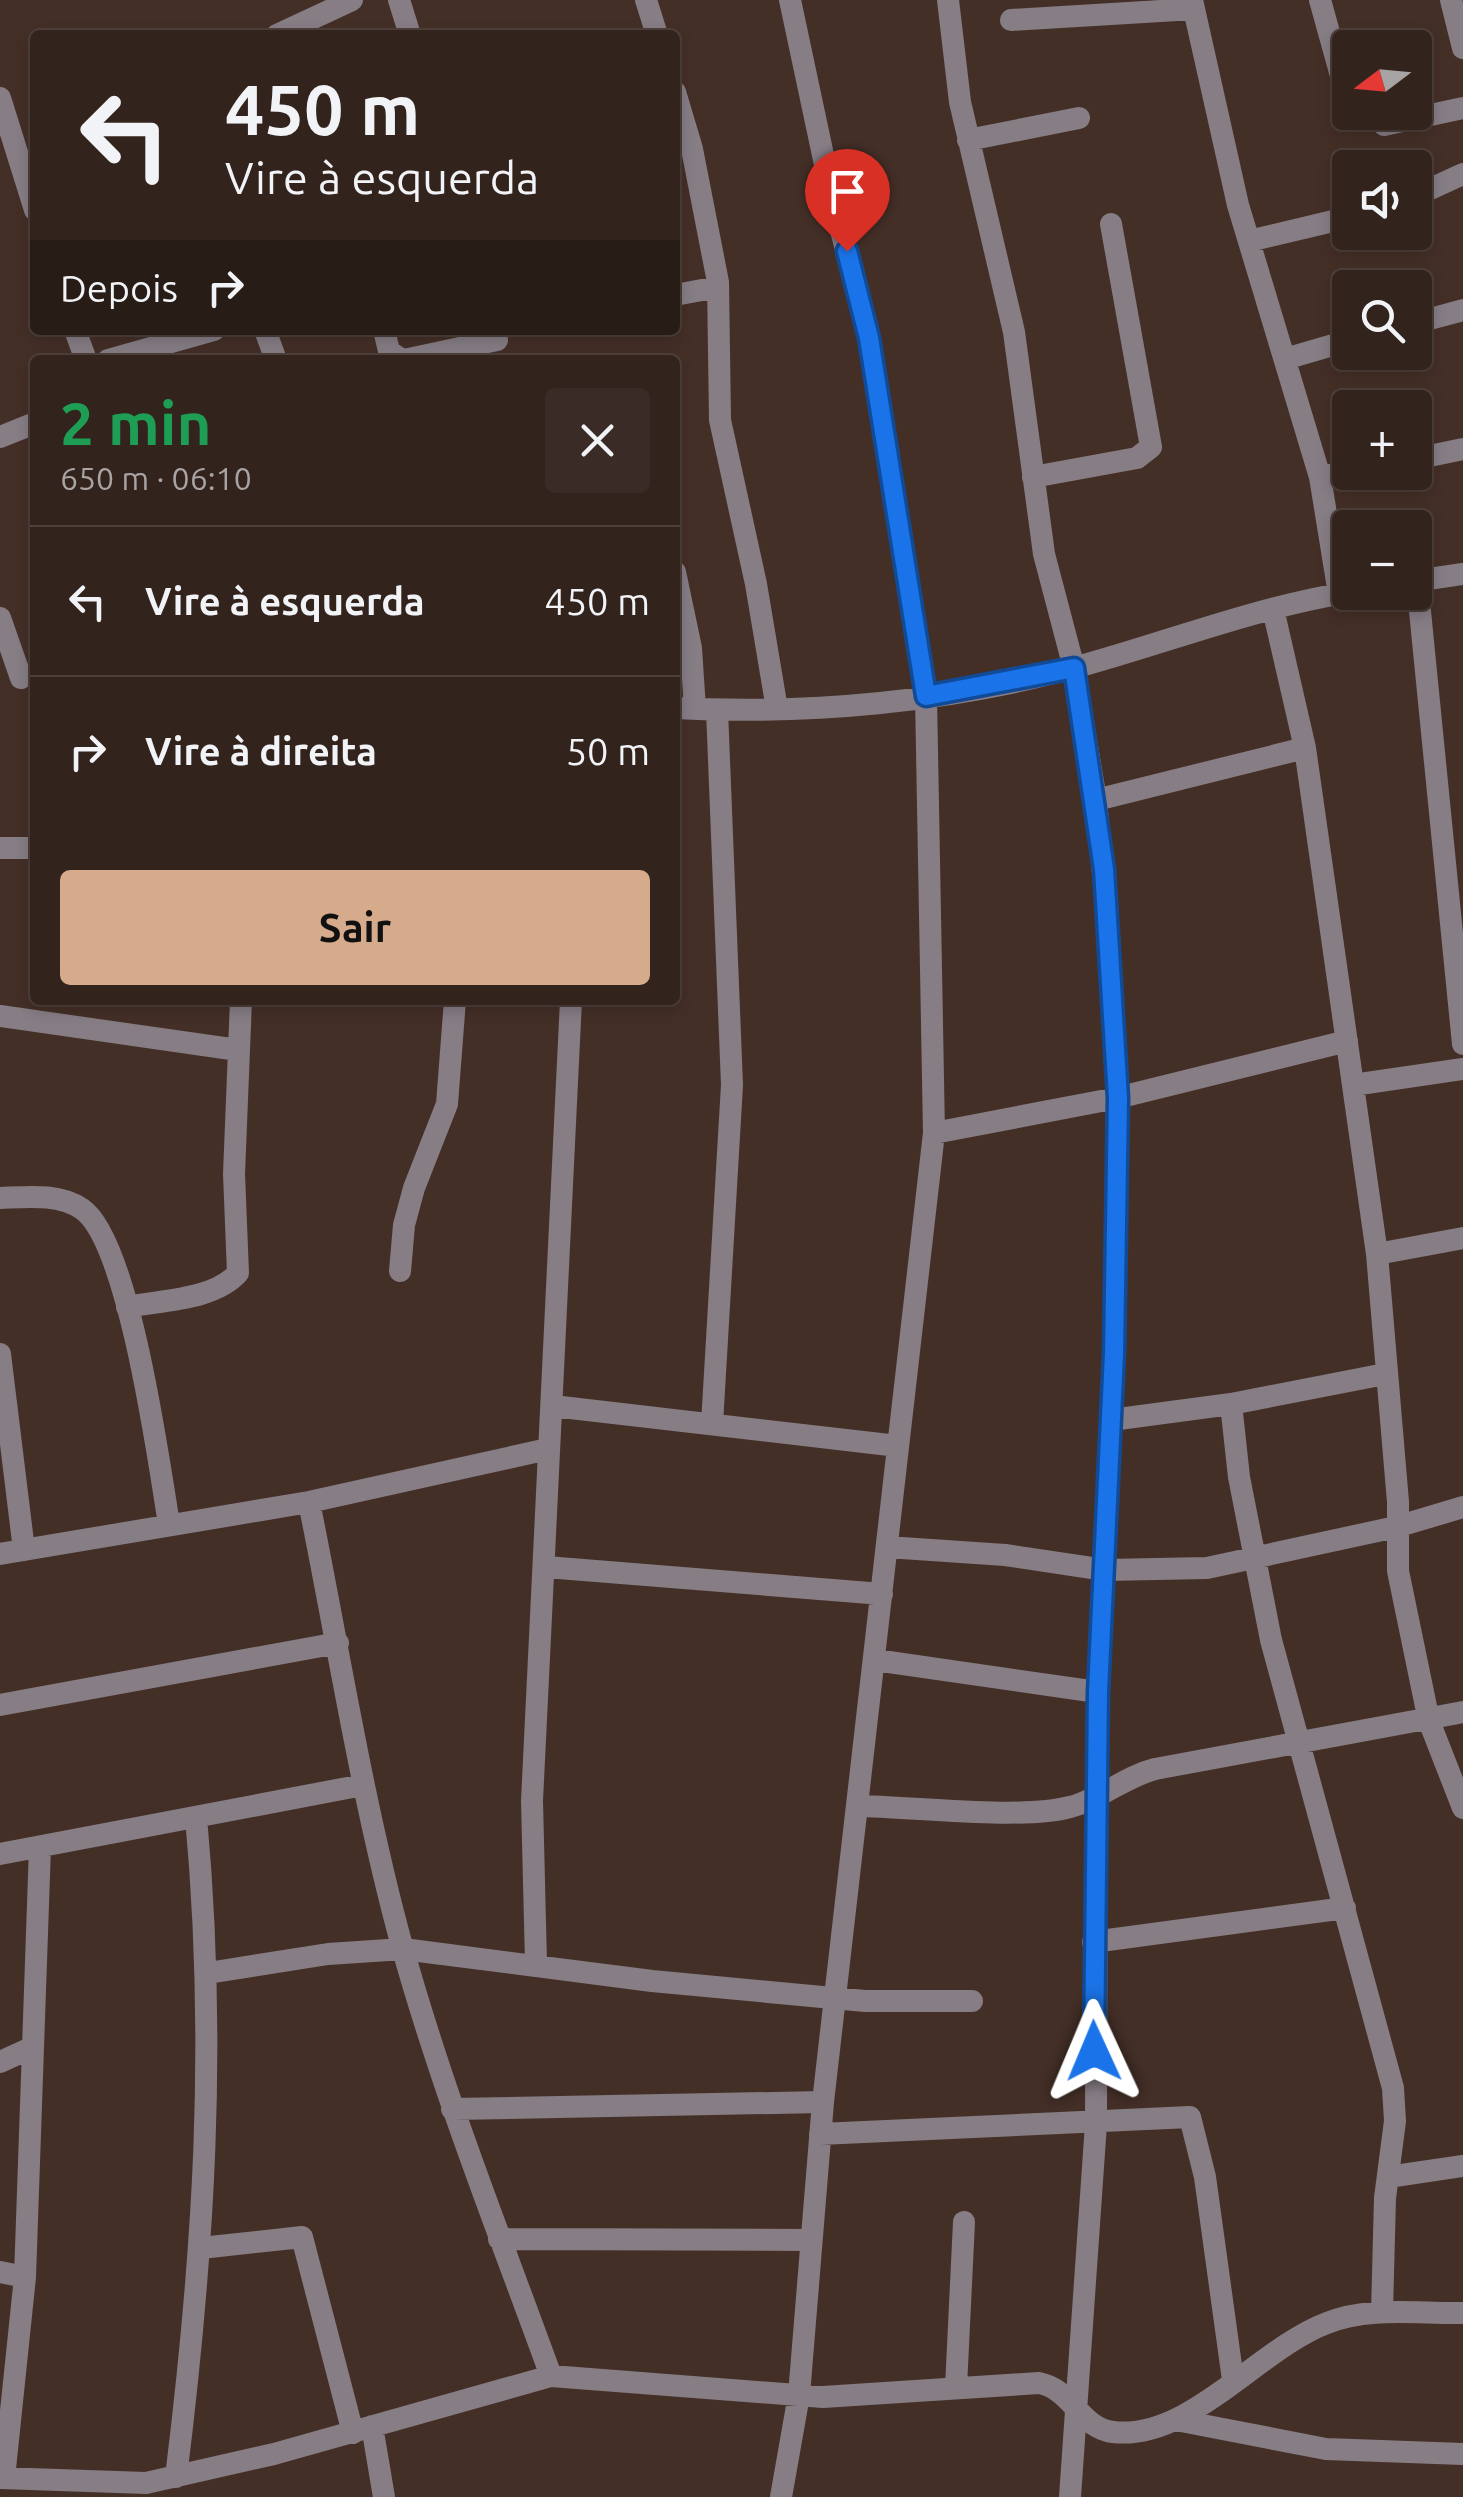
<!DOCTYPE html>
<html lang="pt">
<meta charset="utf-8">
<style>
body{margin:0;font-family:Ubuntu,sans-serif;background:#3b2b26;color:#f1f3f6;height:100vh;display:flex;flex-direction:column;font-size:38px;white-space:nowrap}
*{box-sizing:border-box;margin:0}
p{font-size:32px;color:#a9a4a4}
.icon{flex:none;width:55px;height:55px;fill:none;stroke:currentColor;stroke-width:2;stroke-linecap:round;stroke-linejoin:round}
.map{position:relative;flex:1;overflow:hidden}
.panel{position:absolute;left:30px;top:355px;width:650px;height:650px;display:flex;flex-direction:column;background:#33231d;border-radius:10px;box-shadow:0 5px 15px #0003,0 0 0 2px #4e403b}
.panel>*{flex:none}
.banner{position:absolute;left:30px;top:30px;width:650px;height:305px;border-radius:10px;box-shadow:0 5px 15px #0003,0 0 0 2px #4e403b;background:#33231d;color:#f1f3f6;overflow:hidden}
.needle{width:65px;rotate:254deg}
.controls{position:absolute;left:1332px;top:30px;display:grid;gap:20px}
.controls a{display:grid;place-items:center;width:100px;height:100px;border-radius:10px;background:#33231d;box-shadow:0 5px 15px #0003,0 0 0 2px #4e403b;font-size:50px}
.pin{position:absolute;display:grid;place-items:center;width:85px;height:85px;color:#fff;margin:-102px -42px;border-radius:50% 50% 50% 0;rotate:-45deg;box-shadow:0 0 10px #0007}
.pin .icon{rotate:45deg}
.me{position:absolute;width:110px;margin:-55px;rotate:359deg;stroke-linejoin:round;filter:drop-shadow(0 0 8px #0008)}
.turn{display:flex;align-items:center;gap:35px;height:210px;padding:0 30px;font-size:45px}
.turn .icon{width:130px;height:130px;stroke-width:2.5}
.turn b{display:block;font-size:70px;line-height:85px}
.then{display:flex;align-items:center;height:95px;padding:0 30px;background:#0003;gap:20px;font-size:38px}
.round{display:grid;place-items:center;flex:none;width:105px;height:105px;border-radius:10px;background:#3b2b26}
.summary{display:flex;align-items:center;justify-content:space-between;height:170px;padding:0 30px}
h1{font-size:60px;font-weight:600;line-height:75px;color:#1e9e55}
.action{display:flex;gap:20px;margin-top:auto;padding:20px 30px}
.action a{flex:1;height:115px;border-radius:10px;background:#d6ab8b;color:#111;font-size:40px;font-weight:600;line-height:115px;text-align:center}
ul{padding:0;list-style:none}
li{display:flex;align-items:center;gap:30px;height:150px;padding:0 30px;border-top:2px solid #4e403b}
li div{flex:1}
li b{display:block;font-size:38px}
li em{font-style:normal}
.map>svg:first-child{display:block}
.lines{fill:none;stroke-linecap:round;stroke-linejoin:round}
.minor{stroke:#867d85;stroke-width:22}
.route-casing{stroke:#114b97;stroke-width:25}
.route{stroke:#1a73e8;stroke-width:18}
</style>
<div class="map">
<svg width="1463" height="2497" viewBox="0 0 1463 2497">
<rect width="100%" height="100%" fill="#442f27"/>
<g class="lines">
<!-- minor -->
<path class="minor" d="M399 0 410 35
M646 0 657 35
M948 0 960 102 1014 332 1044 554 1074 668 1096 800 1108 926 1117 1098 1114 1354 1097 1692 1096 2124 1070 2497
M1192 0 1238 205 1320 477 1339 594
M1320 0 1348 101
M1451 0 1463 48
M1011 20 1194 9
M277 35 352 0
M675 92 692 149 718 282 720 420 756 584 777 709
M0 98 35 210
M1384 125 1463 108
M968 140 1079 118
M1415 196 1463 174
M1249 241 1350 217
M675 295 718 287
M1415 323 1463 310
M75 330 86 360
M265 330 276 360
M384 330 389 351 402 360
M1285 359 1350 340
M108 360 214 330
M404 360 497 340
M0 437 35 423
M1415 459 1463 449
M1033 477 1137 458 1151 447 1111 224
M1320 477 1350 471
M675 572 691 648 695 709
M1415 581 1463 574
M1417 581 1463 1044
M1273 609 1305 748 1377 1254 1398 1502V1571L1429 1721 1463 1808
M0 618 21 678
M675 708C808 715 949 702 1077 667 1168 642 1257 607 1350 592
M1096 800 1305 748
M0 848H35
M0 1016 238 1050
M1353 1085 1463 1069
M934 1133 1117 1098 1347 1041
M0 1198C26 1197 59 1193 82 1209 129 1241 159 1463 169 1524
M1377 1254 1463 1238
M400 1271 404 1225 414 1188 447 1104 455 1000
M127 1307C162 1300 214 1300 238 1273L234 1174 241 1000
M0 1354 24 1550
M1231 1404 1239 1477 1271 1640 1393 2088 1395 2121 1385 2198 1382 2312
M553 1406 898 1446
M1111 1420 1231 1404 1385 1374
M712 1424 732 1085 717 710
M309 1502C339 1650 362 1800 402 1946 443 2093 499 2233 551 2376
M887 1547 1005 1555 1105 1570 1207 1568 1396 1527 1463 1507
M0 1554 309 1502 548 1449
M546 1567 882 1594
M875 1660 1097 1692
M0 1705 338 1643
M859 1806C914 1807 1021 1820 1070 1807 1101 1799 1124 1777 1155 1769L1463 1712
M0 1854 363 1785
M1093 1942 1345 1908
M536 1963 532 1801 571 1000
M208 1973 328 1954 403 1949 652 1981 865 2001H972
M0 2062 33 2047
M452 2109 823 2102
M820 2134 1190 2117 1205 2177 1233 2380
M1388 2177 1463 2166
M499 2239 811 2240
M201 2248 302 2237 353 2433
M0 2272 25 2277
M956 2387 964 2222
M1176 2420 1326 2449 1463 2454
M372 2426 384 2497
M176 2477C204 2251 217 2044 196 1817
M0 2478 146 2483 274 2454 551 2376 823 2397 1039 2383C1072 2389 1080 2428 1113 2432 1189 2441 1258 2349 1327 2323 1369 2306 1418 2314 1463 2313
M4 2478 25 2277 40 1847
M781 2497 799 2395 823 2102 934 1133 926 696 869 338 830 188 790 0"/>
</g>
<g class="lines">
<!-- route casing -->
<g class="route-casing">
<path id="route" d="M847 251 869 338 926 696 1074 668 1104 869 1118 1098 1114 1354 1098 1692 1094 2051"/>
</g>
<!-- route -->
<use href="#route" class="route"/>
</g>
</svg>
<div class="controls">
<a><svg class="needle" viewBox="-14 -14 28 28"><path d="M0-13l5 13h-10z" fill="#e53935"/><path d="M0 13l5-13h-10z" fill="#a9a4a4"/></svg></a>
<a><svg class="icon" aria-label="sound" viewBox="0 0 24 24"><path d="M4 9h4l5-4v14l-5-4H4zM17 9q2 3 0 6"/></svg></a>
<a><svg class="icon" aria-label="search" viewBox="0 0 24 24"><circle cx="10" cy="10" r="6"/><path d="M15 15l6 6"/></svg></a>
<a>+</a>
<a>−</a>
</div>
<div class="pin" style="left:847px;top:251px;background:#d93025"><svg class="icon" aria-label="arrive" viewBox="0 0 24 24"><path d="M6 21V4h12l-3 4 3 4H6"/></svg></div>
<svg class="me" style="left:1094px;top:2051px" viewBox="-20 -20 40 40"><path d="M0-17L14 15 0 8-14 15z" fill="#1a73e8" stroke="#fff" stroke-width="4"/></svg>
<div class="banner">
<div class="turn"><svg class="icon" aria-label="left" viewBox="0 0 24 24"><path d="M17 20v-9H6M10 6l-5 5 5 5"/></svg><div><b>450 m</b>Vire à esquerda</div></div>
<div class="then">Depois<svg class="icon" aria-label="right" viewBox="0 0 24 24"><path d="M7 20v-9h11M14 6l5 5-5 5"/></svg></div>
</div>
<section class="panel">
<div class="summary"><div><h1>2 min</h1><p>650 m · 06:10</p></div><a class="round"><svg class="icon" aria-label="close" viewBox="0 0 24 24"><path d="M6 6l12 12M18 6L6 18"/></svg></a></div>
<ul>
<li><svg class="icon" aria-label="left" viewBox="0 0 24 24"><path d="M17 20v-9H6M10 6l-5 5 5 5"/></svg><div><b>Vire à esquerda</b></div><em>450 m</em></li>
<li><svg class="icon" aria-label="right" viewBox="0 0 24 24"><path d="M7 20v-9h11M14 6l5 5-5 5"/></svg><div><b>Vire à direita</b></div><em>50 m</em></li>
</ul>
<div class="action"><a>Sair</a></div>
</section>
</div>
